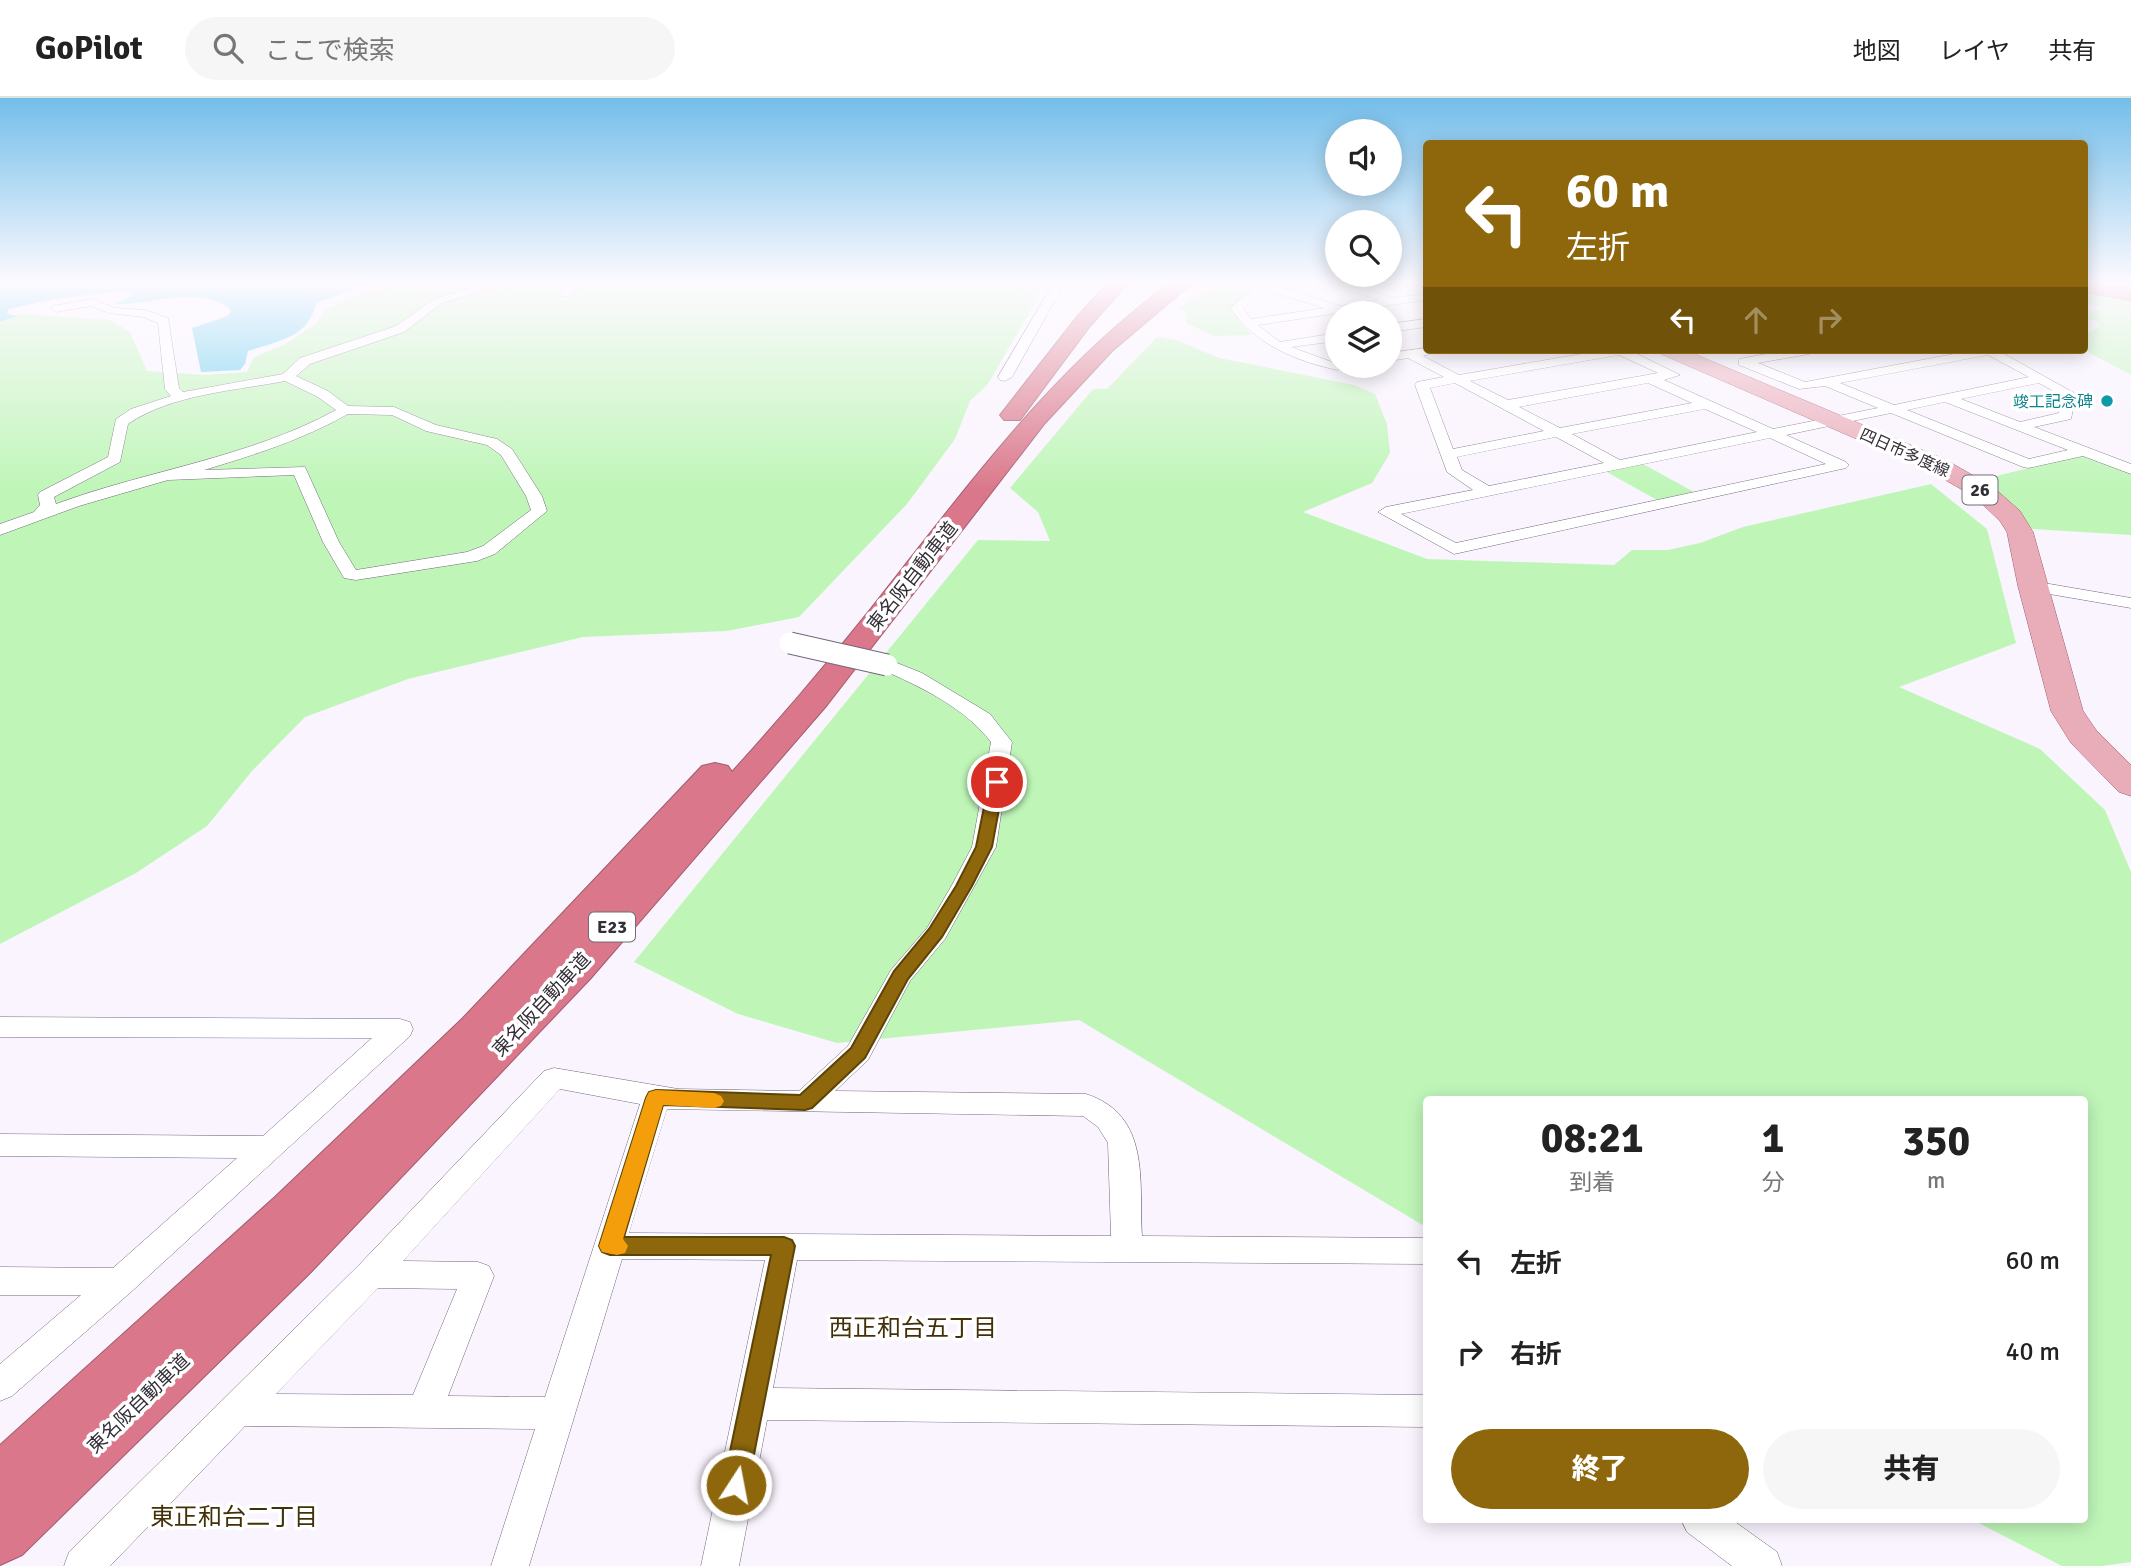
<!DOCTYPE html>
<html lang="ja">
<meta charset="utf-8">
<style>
body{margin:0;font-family:Signika,"Noto Sans JP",sans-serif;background:#f6f6f6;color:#222;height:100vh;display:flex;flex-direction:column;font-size:26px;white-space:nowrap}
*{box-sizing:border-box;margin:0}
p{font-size:23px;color:#767676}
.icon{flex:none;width:38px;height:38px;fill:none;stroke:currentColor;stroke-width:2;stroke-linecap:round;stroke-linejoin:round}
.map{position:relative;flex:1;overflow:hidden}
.details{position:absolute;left:1423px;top:998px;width:665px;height:427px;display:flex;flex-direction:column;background:#fff;border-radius:7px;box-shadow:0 4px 18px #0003}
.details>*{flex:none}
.banner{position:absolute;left:1423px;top:42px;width:665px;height:214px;border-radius:7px;box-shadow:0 4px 18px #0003;background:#8e670c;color:#fff;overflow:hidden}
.buttons{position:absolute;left:1325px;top:21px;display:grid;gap:14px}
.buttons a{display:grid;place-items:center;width:77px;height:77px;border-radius:50%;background:#fff;box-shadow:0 4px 18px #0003;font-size:35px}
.pin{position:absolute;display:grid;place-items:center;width:60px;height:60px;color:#fff;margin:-30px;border:4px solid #fff;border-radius:50%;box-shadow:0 2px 7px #0007}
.me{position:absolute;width:77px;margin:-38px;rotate:11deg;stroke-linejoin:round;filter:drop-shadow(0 0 5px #0008)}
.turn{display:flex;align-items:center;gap:24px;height:147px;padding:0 28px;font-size:32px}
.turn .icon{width:91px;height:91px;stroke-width:2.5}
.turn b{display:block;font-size:49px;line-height:60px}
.lanes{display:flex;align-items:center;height:66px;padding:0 28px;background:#0003;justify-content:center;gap:35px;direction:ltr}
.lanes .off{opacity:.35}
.eta{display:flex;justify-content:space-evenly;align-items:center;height:119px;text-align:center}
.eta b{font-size:42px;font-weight:800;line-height:49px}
.action{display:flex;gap:14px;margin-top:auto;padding:14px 28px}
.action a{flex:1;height:80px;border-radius:42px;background:#8e670c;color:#fff;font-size:28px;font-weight:800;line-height:80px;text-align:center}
.action a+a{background:#f6f6f6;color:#222}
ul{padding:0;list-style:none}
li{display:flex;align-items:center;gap:21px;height:91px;padding:0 28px}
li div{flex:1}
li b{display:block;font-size:26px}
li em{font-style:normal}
header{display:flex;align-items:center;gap:42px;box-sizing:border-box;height:98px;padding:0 35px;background:#fff;border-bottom:2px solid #e0e0e0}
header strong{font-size:33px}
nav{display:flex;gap:38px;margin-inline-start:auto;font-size:24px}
.search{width:490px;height:63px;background:#f6f6f6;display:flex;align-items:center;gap:18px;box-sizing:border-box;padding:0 24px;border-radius:38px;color:#767676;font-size:26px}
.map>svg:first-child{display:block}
.green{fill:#bff6b8}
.water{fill:#65ccec}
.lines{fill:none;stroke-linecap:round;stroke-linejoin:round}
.minor-casing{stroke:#74667c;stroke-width:1}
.primary-casing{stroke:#a05d6d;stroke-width:1}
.motorway-casing{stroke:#a05d6d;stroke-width:2}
.minor{fill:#fff;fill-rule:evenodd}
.primary{fill:#e9adb9;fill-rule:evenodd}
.motorway{fill:#da778a;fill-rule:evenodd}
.minor-bridge-casing{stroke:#74667c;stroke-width:23;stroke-linecap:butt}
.minor-bridge{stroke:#fff;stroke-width:21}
.route{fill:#8e670c;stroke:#5c4308;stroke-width:2}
.slow{fill:#f59e0b}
.culture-dot{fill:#0f9aa8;stroke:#fff;stroke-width:2.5}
.labels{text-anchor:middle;stroke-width:7;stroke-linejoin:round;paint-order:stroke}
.far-culture-label{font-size:16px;fill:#0d838f;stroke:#fff;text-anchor:end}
.far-street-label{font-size:16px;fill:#342e37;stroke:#fff}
.shield{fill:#fff;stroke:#716d73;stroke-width:2}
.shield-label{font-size:18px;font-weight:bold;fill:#342e37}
.street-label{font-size:19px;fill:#342e37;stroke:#fff}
.near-neighbourhood-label{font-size:24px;fill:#433008;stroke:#fff}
</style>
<header>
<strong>GoPilot</strong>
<div class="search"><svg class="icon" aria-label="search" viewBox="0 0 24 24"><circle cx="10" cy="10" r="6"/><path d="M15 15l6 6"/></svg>ここで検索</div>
<nav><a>地図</a><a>レイヤ</a><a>共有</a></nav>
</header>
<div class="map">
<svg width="2131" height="1468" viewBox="0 0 2131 1468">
<rect width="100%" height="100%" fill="#faf4fe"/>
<!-- green -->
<path class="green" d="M419 186H1046L988 286 970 303 955 341 907 406 799 519 727 533 583 539 408 581 305 619 252 673 207 728 136 775 0 846V225L23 216 110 222 130 234 147 273 204 277 247 274 253 260 285 246 317 225 325 212 359 195Z
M1217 186 1257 189 1232 210 1241 225 1253 237 1214 238 1186 225V213L1179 210Z
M2084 186H2131V277L2084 252V237L2100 228 2095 222H2084V217L2104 210 2084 205Z
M1157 239 1176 242 1219 260 1354 287 1375 296 1387 326 1390 355 1372 385 1303 414 1427 461 1614 467 1632 452H1668L1700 445 1743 429 1931 386 1987 431 2016 545 1899 589 2040 651 2105 712 2131 774V1464L2102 1468H2062L1971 1421H2084V1001H1426V1129L1079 922 837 945 738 916 634 864 978 442 1050 443 1038 414 1010 390 1093 291H1107Z
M2082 357 2131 376V437L2032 431 2020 416 1980 382Z
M1643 366 1694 394V395L1657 402 1605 373Z"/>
<!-- water -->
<path class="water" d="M0 186H391L360 189 316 205C309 240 277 243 248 253L245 266 240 272 201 274 192 230 228 218 231 212C202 186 151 207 116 206L133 197 127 192 54 201 9 211 7 216 18 218 0 224Z"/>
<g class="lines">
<!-- minor casing -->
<g class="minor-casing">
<path id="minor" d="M486 186H505L442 205 404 234 310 266 296 278 328 293 348 308 394 309 436 327 497 341 512 351 542 398 547 413 495 456 477 463 356 482 344 480 323 444 294 377 168 382 79 408 0 437V426L34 414 40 407 38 397 40 394 108 359 116 321 131 311 171 298 165 291 158 225 143 219 109 215 91 208 56 214 50 210 52 208 92 201 115 210 145 212 168 220 179 290 183 294 283 276 300 260 396 228 434 201ZM285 283 318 299 336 312C248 360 148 372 56 406L54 399 120 364 128 326C172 296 234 293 285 283ZM348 316 392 317 426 333 487 347 501 357 526 398 531 412 483 448 467 454 356 472 339 444 305 369 204 372C254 357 302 342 348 316Z
M568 186H580L569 198H561L559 196Z
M1053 186H1064L1012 279 1005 283 1000 282 998 279Z
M1258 186H1270L1340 208 1379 202 1332 186H1350L1392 200 1426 196V202L1258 227 1280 244 1337 235V243L1291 249 1343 268 1337 272C1293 262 1257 247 1230 210ZM1265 192 1324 210 1251 221 1243 210Z
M1426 221V229L1390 234V226Z
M1426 250V252H1443L1423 258 1459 277 1605 252H1629L1680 277 1664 282 1773 331 1878 310 1825 288 1799 291 1739 267V261L1788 252H1815L1809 256 1758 265 1805 284 1975 252H1997L2076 296 2071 321 2034 329 2131 366V376L2083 358 2028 370 2023 369 1891 315 1786 337 1846 364 1849 367 1846 370 1454 456 1378 414 1386 409 1473 392 1447 374 1415 287 1417 284 1444 279 1408 260 1390 263V255ZM1619 257 1658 275 1508 302 1470 283ZM1988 257 2029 279 1894 307 1840 285ZM1455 285 1544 333 1453 351 1430 290ZM1648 285 1692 305 1560 330 1519 309ZM2039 285 2062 298 2059 315 2020 324 1961 301ZM1945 304 2068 352 2029 361 1907 312ZM1705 311 1757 334 1620 362 1572 336ZM1556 339 1604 365 1489 388 1462 372 1457 359ZM1770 340 1826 366 1456 445 1401 416Z
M2032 483 2131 500V510L2026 492 2023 488 2026 484Z
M887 561 922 575 990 616 1012 644 996 749 945 841 910 883 868 962 835 993 1086 996C1151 1017 1139 1083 1142 1138L1426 1140V1166L797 1162 773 1290 1426 1297V1329L767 1322 739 1468H701L765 1162 622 1161 529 1468H491L535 1331 245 1328 110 1468H64L69 1454 360 1166 544 973 554 970 678 991 799 993 848 948 891 872 927 830 952 787 972 749 991 644C965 610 920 588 880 571L877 567ZM560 991 640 1006 545 1299 448 1298 494 1178 489 1168 478 1164 403 1163ZM667 1011 1083 1018 1098 1029 1108 1045 1111 1138 629 1135ZM378 1190 457 1191 413 1297 276 1296Z
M0 919 400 921 410 924 413 931 410 938 131 1194 12 1298 0 1303V1266L81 1197H0V1169L113 1170 237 1060 0 1058V1036L263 1038 372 940 0 939Z
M1681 1421H1731L1777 1454 1782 1468H1732L1687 1434Z"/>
</g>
<!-- primary casing -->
<g class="primary-casing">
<path id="primary" d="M1658 252H1685L1946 362 1993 389 2020 413 2033 434 2083 613 2096 632 2131 667V698L2119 694 2071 645 2051 613 2018 488 2007 434 2000 423 1975 399 1928 372 1661 256Z"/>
</g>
<!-- motorway casing -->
<g class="motorway-casing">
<path id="motorway" d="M1107 186H1127L1090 228 1020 322H1004L1000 317 1004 312 1076 220Z
M1169 186H1191L1112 253 1045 325 827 607 590 881 311 1174 22 1457 0 1467V1347L275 1099 462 921 702 668 715 665 728 668 732 674C791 609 848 541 902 471 983 368 1062 264 1169 186Z
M2084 186 2131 190V202L2084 194Z"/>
</g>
<!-- minor -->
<use href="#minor" class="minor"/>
<!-- primary -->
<use href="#primary" class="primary"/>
<!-- motorway -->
<use href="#motorway" class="motorway"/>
<!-- minor-bridge casing -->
<g class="minor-bridge-casing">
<path id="minor-bridge" d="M790 545 887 567"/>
</g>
<!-- minor-bridge -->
<use href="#minor-bridge" class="minor-bridge"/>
</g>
<!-- sky -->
<linearGradient id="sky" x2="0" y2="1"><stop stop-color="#73beea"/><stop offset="0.47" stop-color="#fdfaff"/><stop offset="1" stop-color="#fdfaff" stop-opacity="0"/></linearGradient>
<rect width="2131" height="392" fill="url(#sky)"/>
<!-- route -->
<path class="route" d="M997 679 1004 684 992 749 972 788 942 839 908 881 865 960 812 1010 805 1012 663 1007 624 1139H784L792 1142 795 1148 748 1387 745 1396 736 1399 727 1396 723 1387 771 1157H610L602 1154 599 1148 646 1000 649 994 656 992 800 997 851 950 894 873 929 831 956 788 976 749 989 684Z"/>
<!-- slow -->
<path class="slow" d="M656 992 714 995 721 998 724 1003 721 1008 714 1010 663 1007 623 1141 628 1148 625 1155 617 1157 602 1154 599 1148 646 1000 649 994Z"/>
<!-- markers -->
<circle class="culture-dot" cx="2107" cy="303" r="7"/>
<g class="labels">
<!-- far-culture labels -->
<g class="far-culture-label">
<text x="2093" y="309">竣工記念碑</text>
</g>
<!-- far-street labels -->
<g class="far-street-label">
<text transform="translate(1905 354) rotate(24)" y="6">四日市多度線</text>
</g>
<!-- shield labels -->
<g class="shield">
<rect x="1962.5" y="377.5" width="35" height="29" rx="5"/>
<rect x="589" y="814.5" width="46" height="29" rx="5"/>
</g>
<g class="shield-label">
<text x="1980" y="398">26</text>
<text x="612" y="835">E23</text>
</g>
<!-- street labels -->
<g class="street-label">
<text transform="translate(912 478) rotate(-52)" y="7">東名阪自動車道</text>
<text transform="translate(541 906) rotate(-47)" y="7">東名阪自動車道</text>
<text transform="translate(138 1305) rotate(-44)" y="7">東名阪自動車道</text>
</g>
<!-- near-neighbourhood labels -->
<g class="near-neighbourhood-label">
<text x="913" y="1238">西正和台五丁目</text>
<text x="234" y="1427">東正和台二丁目</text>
</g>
</g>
</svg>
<div class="buttons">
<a><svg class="icon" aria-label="sound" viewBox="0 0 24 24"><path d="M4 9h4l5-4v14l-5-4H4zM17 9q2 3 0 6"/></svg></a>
<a><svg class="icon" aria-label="search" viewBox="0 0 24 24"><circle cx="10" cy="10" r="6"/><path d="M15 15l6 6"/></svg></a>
<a><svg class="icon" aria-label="layers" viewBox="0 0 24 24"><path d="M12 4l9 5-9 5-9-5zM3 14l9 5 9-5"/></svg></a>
</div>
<div class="pin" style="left:997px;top:684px;background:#d93025"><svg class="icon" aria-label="arrive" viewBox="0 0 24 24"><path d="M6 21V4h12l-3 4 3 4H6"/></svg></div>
<svg class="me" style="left:736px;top:1387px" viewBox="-20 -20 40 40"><circle r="17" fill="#8e670c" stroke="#fff" stroke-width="3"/><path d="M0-11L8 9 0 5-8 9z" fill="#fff"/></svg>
<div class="banner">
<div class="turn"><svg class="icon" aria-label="left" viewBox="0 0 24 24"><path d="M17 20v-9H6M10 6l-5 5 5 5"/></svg><div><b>60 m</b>左折</div></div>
<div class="lanes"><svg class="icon" aria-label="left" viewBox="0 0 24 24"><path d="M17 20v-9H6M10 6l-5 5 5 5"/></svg><svg class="icon off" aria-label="ahead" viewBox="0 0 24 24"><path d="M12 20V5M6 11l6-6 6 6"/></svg><svg class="icon off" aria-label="right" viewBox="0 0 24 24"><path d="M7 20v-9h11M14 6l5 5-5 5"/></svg></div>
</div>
<section class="details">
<div class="eta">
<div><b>08:21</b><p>到着</p></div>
<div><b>1</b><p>分</p></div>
<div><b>350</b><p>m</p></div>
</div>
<ul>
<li><svg class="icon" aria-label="left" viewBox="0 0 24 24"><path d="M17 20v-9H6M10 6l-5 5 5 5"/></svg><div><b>左折</b></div><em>60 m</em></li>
<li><svg class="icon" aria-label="right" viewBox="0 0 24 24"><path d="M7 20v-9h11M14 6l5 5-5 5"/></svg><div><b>右折</b></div><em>40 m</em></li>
</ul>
<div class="action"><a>終了</a><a>共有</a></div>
</section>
</div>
